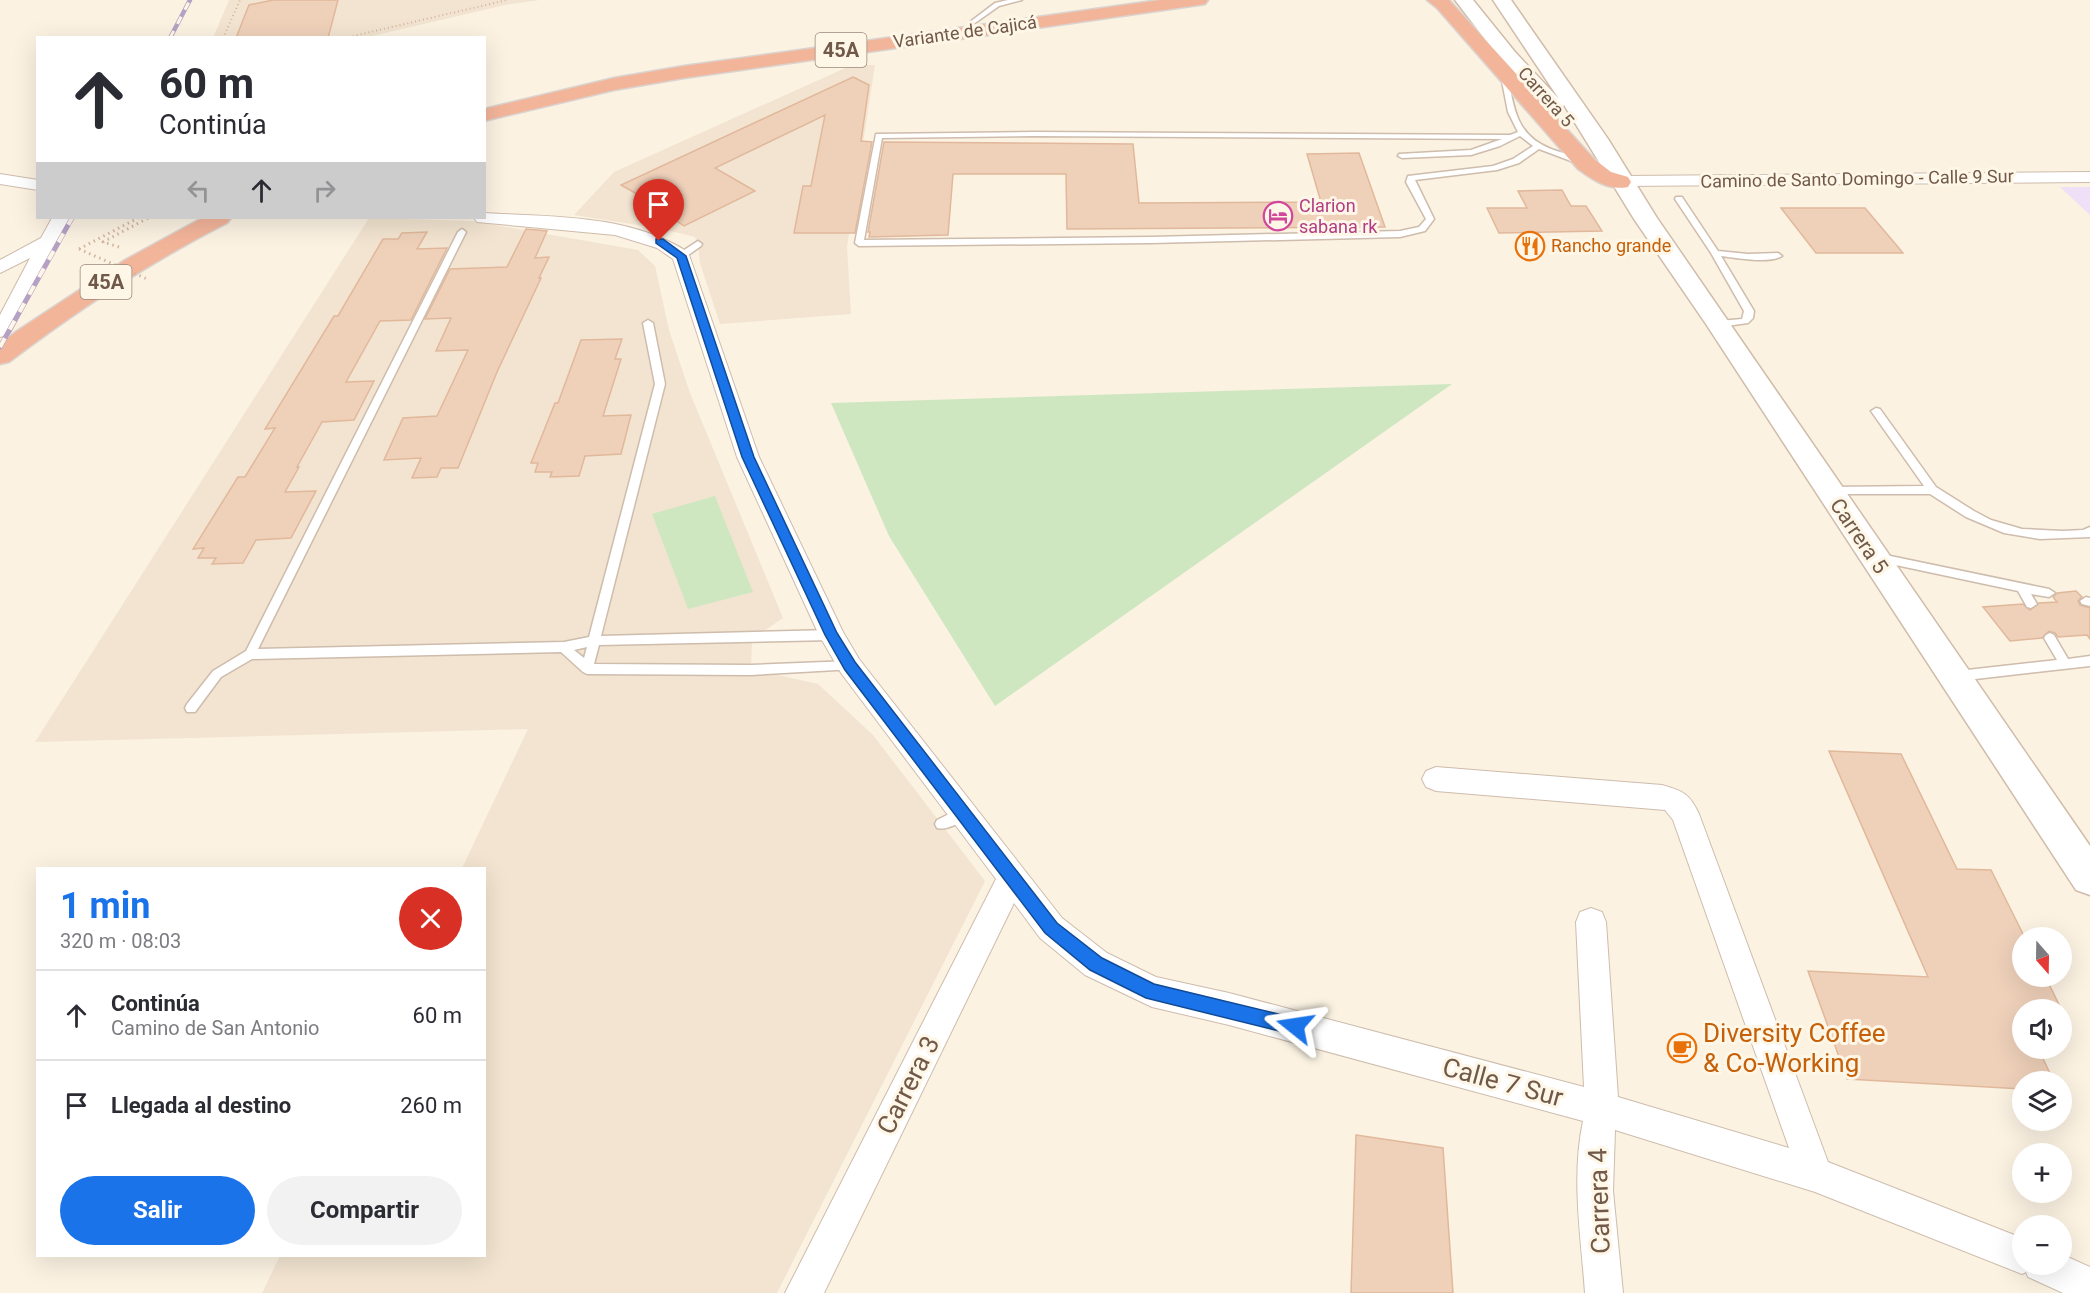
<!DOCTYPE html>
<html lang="es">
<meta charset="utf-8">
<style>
body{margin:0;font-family:Roboto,sans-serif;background:#f2f2f3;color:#2b2b33;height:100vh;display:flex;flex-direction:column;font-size:22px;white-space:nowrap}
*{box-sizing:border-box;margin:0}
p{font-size:20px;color:#7c7c81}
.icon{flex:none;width:33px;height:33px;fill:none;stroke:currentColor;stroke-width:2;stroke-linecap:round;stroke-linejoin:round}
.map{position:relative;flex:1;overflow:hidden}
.drawer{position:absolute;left:36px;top:867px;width:450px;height:390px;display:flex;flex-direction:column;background:#fff;border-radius:0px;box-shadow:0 6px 24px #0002}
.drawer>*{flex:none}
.top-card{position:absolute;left:36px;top:36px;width:450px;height:183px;border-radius:0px;box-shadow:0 6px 24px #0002;background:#fff;color:#2b2b33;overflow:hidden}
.needle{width:39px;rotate:160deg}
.fabs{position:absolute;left:2012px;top:927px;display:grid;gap:12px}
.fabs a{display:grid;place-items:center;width:60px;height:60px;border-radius:50%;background:#fff;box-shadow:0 6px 24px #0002;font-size:30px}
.pin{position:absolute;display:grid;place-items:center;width:51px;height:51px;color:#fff;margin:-62px -26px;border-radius:50% 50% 50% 0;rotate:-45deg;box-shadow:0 0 6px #0007}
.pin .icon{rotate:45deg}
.me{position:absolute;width:66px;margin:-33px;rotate:285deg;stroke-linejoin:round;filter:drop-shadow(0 0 4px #0008)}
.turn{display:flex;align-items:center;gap:21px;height:126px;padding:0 24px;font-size:27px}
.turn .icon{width:78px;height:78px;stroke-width:2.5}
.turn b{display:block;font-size:42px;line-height:51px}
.lanes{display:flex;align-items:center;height:57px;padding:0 24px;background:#0003;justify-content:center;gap:30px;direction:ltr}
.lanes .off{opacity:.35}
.round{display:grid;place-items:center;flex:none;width:63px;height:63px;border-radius:32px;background:#f2f2f3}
.overview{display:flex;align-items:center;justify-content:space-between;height:102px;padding:0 24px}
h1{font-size:36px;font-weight:700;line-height:45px;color:#1a73e8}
.cta{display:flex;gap:12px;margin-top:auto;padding:12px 24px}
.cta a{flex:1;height:69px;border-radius:36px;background:#1a73e8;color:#fff;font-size:24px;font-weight:700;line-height:69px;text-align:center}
.cta a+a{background:#f2f2f3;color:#2b2b33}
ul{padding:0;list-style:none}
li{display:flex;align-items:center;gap:18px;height:90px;padding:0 24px;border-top:2px solid #e1e1e2}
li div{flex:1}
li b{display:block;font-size:22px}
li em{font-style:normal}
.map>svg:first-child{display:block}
.residential{fill:#f2e4d0}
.education{fill:#efdff7}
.green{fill:#cfe7c1}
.building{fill:#efd1ba;stroke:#e1b89b;stroke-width:1.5}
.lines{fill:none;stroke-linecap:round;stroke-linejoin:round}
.lane-casing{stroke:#cebcac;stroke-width:3}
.street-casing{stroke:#cebcac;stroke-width:2}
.secondary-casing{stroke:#d0bca9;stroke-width:3}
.highway-casing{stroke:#dad4d0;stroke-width:3}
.path-far1{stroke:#d4b59e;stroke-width:2;stroke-dasharray:1 3;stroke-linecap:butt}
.path{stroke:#d4b59e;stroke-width:3;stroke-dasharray:1.5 4;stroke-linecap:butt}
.lane{fill:#fff;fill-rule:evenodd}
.street{fill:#fff;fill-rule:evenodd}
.secondary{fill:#fff;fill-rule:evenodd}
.highway{fill:#f3b59a;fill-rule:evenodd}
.rail-far1-casing{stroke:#b5a1c3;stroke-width:4.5}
.rail-casing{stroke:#b5a1c3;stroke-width:5}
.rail-far1{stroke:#fef6e7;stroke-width:3;stroke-dasharray:8;stroke-linecap:butt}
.rail{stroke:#fef6e7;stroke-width:4;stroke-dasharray:10;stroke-linecap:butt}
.path-bridge{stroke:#d4b59e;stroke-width:3;stroke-dasharray:1.5 4;stroke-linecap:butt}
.route{fill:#1a73e8;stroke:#114b97;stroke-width:1.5}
.labels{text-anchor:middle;stroke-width:6;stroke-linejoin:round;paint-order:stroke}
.far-street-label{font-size:18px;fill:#715949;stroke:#fef6e7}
.far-hotel-label{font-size:18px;fill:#b23c85;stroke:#fef6e7;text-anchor:start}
.far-food-label{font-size:18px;fill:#c56008;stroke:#fef6e7;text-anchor:start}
.shield{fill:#fef6e7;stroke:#9b8878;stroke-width:1.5}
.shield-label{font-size:20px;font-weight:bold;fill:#715949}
.street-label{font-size:21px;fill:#715949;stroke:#fef6e7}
.near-food-label{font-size:26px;fill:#c56008;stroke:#fef6e7;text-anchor:start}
.near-street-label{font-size:26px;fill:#715949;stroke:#fef6e7}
</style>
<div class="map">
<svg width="2090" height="1293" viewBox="0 0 2090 1293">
<rect width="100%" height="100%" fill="#fbf2e2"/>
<!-- residential -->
<path class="residential" d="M229 0H539L505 5 368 37 213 38Z
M852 65H875L847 247 851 314 720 324 700 263 698 244 695 237 663 229 574 215 614 172Z
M369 218 472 221 638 250 655 266 669 330 690 393 783 618 752 639 751 669 818 684 873 735 985 881 777 1293H262L280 1256H484V868H462L528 729 35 742Z"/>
<!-- education -->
<path class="education" d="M2060 187H2090V215Z"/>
<!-- green -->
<path class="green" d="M1452 384 995 706 889 536 831 403Z
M715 496 753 592 688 609 652 514Z"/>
<!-- building -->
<path class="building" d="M273 0H338L328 38H236L249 5Z
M853 77 869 85 861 141 872 142 855 233H794L803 186H811L825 115 715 168 755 191 684 226 658 208 660 207 621 185Z
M884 142 1133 144 1139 203 1321 202 1307 154 1359 153 1385 227 1067 229 1066 174H953L948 235 869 237 870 232H868Z
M1562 190 1571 206H1586L1602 231 1499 233 1487 208H1527L1518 191Z
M1781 208H1865L1903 253H1816Z
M526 229 547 231 535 258 549 257 539 278H541L497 372 458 468H441L437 477 412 478 421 458 384 460 403 418 437 416 468 350 436 351 451 318 425 319 450 269 507 267Z
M427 232 417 249 447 248 411 320 380 321 346 382 374 381 354 420 322 422 297 467H299L285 492 316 491 291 538 256 540 243 563 212 564 216 558H198L204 548 193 549 238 477H245L275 428 265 429 334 316H338L383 239H398L402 233Z
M622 339 615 359H621L603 416 631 415 621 454 585 456 579 476 550 477 552 472H535L538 463H531L555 403H558L581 340Z
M2076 591 2082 597 2078 601 2080 605 2090 608V639L2087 635 2058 637 2055 633 2049 631 2042 638 2010 641 1983 607 2023 604 2030 610 2039 603 2057 602 2053 597 2057 593Z
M1829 751 1901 754 1957 869 1991 870 2025 938H2022V976H2045L2068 1023H2061V1010H2022V1048H2038L2054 1082H2022V1089L1847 1079 1808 971 1928 977Z
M1356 1135 1443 1148 1453 1293H1351Z"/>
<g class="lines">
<!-- lane casing -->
<g class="lane-casing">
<path id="lane" d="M1008 0H1022L999 6 975 23 970 22 995 3Z
M1500 71 1507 73C1514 107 1515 135 1551 149 1562 153 1577 156 1586 162L1579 164 1539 149 1519 163 1497 170 1415 180 1434 219 1425 231 1400 237 1151 243 859 246 855 243 876 134 1034 132 1510 135 1518 132 1508 112ZM1034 136 1502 139 1471 150 1399 154 1398 156 1402 158 1471 155 1500 146 1520 136 1533 146 1513 159 1493 166 1408 176 1406 182 1426 219 1419 227 1400 231 1151 237 864 240 882 138Z
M1676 197H1682L1718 251 1748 254 1778 253 1782 256C1769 264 1737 258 1721 256L1754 311 1753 318 1748 323 1719 327 1714 324 1719 321 1742 319 1744 311 1711 253 1675 199Z
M462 229 466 232 258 649 564 642 589 637 655 384 643 323 648 320 653 323 665 384 601 636 832 630 836 632 838 635 836 638 832 640 599 645 594 664 751 665 850 661 854 663 856 666 854 669 751 675 587 674 583 672 561 652 252 659 221 677 195 712H187L185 708 187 704 213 671 246 651 458 232ZM587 647 584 658 574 650Z
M698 241 702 244 701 246 684 258H678V254Z
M1876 408 1880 409 1936 487 1974 511 1991 520 2022 529 2062 531 2083 530 2090 527V537L2040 539 2004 533 1966 517 1930 494H1826L1825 491 1826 488 1830 487 1924 486 1871 411Z
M1876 553 2049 589 2055 593 2049 597 2031 594 2037 604 2031 608 2027 607 2018 591 1872 560 1870 557 1872 554Z
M2086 597 2090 598V606L2082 604 2080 601Z
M2050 633 2054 635 2068 659 2090 656V666L1958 681 1954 679 1952 676 1954 673 1958 671 2057 660 2044 638 2046 635Z
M963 807 968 809 970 813C965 821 947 831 937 828L935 824 937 820Z"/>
</g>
<!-- street casing -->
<g class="street-casing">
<path id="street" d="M2090 172V182L1623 186 1617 185 1614 181 1617 177 1623 176Z
M0 174 38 180V190L0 184Z
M484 213C552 217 629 214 688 252L759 457 843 632 859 659 1062 918 1107 953 1156 977 1229 993 1584 1087 1576 922 1580 912 1591 908 1602 912 1606 922 1618 1097 1789 1148 1673 820 1665 810 1436 791 1426 787 1422 779 1426 771 1436 767 1662 785C1683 791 1690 794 1699 814L1828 1162 2022 1238V1264H2061V1254L2090 1267V1293H2063L2028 1277 2026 1272 2022 1274 1815 1192 1615 1130 1613 1191 1623 1293H1585C1581 1236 1571 1177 1583 1121L1229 1025 1152 1007 1085 975 1040 938 1014 903 824 1293H785L996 879 841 673 819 635 737 457 673 259 657 248 615 235 477 222 474 218H484Z
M52 218H70L11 331 8 335 0 337V315L30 258 0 273V260L41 238Z"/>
</g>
<!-- secondary casing -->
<g class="secondary-casing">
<path id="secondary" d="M1455 0H1473L1515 52 1559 99 1493 0H1511L1608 139 1657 218 2090 846V895L2076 890 1706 324 1634 219 1564 105 1561 109H1547L1501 60Z"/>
</g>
<!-- highway casing -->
<g class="highway-casing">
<path id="highway" d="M1160 0H1208L1205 4 1199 5 684 78 614 90 484 121V109L614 78 684 66Z
M1427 0H1449L1594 159 1611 172 1628 177 1631 182 1628 187C1609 191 1593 180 1578 169L1437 8Z
M202 218H231L227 223C150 262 78 310 9 362L0 364V344L17 331 125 260Z"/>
</g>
<!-- path-far1 -->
<path class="path-far1" d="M223 38 240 0
M345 38 507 0"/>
<!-- path -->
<path class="path" d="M119 247 103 242 148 218
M79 249 138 218"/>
<!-- lane -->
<use href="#lane" class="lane"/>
<!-- street -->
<use href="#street" class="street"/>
<!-- secondary -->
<use href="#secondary" class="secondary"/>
<!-- highway -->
<use href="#highway" class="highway"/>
<!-- rail-far1 casing -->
<g class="rail-far1-casing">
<path id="rail-far1" d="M170 38 190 0"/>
</g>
<!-- rail casing -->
<g class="rail-casing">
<path id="rail" d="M0 347 72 218"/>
</g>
<!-- rail-far1 -->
<use href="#rail-far1" class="rail-far1"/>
<!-- rail -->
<use href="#rail" class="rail"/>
<!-- path-bridge -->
<path class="path-bridge" d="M79 249 147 279"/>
</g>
<!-- route -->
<path class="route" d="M656 239H663L686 256 754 457 837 633 855 662 1057 923 1102 958 1154 984 1295 1018 1301 1020 1304 1026 1301 1032 1295 1035 1146 998 1090 970 1045 933 845 670 825 635 742 457 677 258 656 243Z"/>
<!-- icons -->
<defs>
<g id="hotel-ring" transform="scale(1.5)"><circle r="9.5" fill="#fef6e7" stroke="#d1479c" stroke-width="1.5"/><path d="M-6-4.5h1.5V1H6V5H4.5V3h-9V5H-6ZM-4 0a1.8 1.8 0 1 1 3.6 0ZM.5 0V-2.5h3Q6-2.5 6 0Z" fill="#d1479c"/></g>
<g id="restaurant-ring" transform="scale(1.5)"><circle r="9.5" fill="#fef6e7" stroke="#e8710a" stroke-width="1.5"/><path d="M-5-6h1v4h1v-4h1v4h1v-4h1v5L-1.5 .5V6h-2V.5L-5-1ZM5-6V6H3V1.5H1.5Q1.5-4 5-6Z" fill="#e8710a"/></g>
<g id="cafe-ring" transform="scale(1.5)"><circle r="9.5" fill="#fef6e7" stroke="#e8710a" stroke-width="1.5"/><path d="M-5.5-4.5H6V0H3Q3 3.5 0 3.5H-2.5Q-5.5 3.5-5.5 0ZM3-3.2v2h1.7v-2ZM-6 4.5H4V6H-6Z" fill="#e8710a"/></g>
</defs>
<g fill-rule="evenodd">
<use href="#hotel-ring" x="1278" y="216"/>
<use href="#restaurant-ring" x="1530" y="246"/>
<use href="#cafe-ring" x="1682" y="1048"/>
</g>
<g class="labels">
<!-- far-street labels -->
<g class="far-street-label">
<text transform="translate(965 32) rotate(-8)" y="6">Variante de Cajicá</text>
<text transform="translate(1546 97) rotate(48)" y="6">Carrera 5</text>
<text transform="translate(1857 179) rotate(-1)" y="6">Camino de Santo Domingo - Calle 9 Sur</text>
</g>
<!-- far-hotel labels -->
<g class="far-hotel-label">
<text x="1299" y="212">Clarion<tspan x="1299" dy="21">sabana rk</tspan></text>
</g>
<!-- far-food labels -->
<g class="far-food-label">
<text x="1551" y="252">Rancho grande</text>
</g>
<!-- shield labels -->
<g class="shield">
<rect x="815.5" y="33" width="51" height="34" rx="4.5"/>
<rect x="80.5" y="265" width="51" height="34" rx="4.5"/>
</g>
<g class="shield-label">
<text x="841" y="57">45A</text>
<text x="106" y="289">45A</text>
</g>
<!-- street labels -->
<g class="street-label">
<text transform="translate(1859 536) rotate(56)" y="7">Carrera 5</text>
</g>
<!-- near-food labels -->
<g class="near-food-label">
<text x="1703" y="1042">Diversity Coffee<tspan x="1703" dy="30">&amp; Co-Working</tspan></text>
</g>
<!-- near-street labels -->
<g class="near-street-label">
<text transform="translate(1503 1082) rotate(15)" y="9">Calle 7 Sur</text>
<text transform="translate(908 1085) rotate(-63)" y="9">Carrera 3</text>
<text transform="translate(1599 1201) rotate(-92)" y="9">Carrera 4</text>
</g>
</g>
</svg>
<div class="fabs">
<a><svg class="needle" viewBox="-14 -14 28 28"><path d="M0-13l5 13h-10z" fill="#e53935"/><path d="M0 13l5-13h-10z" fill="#7c7c81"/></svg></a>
<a><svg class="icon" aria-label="sound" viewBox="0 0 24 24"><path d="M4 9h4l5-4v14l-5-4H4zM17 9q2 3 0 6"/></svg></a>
<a><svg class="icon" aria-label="layers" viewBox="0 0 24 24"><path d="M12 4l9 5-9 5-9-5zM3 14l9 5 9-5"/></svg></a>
<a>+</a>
<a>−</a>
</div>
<div class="pin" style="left:659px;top:241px;background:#d93025"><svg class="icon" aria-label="arrive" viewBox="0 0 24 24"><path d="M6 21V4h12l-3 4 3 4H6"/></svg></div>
<svg class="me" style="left:1295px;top:1026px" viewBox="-20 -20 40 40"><path d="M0-17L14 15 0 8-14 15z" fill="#1a73e8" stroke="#fff" stroke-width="4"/></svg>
<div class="top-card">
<div class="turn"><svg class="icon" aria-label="ahead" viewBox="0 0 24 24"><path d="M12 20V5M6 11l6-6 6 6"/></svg><div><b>60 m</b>Continúa</div></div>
<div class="lanes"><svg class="icon off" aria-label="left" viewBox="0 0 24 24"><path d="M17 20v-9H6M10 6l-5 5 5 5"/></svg><svg class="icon" aria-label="ahead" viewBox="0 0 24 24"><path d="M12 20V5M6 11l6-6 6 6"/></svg><svg class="icon off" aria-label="right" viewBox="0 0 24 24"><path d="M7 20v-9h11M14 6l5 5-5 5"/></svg></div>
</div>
<section class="drawer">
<div class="overview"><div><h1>1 min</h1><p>320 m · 08:03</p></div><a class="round" style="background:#d93025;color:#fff"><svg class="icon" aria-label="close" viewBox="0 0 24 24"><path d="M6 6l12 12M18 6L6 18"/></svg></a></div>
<ul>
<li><svg class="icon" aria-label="ahead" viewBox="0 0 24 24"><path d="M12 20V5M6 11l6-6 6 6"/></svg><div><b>Continúa</b><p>Camino de San Antonio</p></div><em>60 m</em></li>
<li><svg class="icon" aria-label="arrive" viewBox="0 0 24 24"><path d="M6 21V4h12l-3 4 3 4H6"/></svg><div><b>Llegada al destino</b></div><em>260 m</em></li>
</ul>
<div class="cta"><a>Salir</a><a>Compartir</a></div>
</section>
</div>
